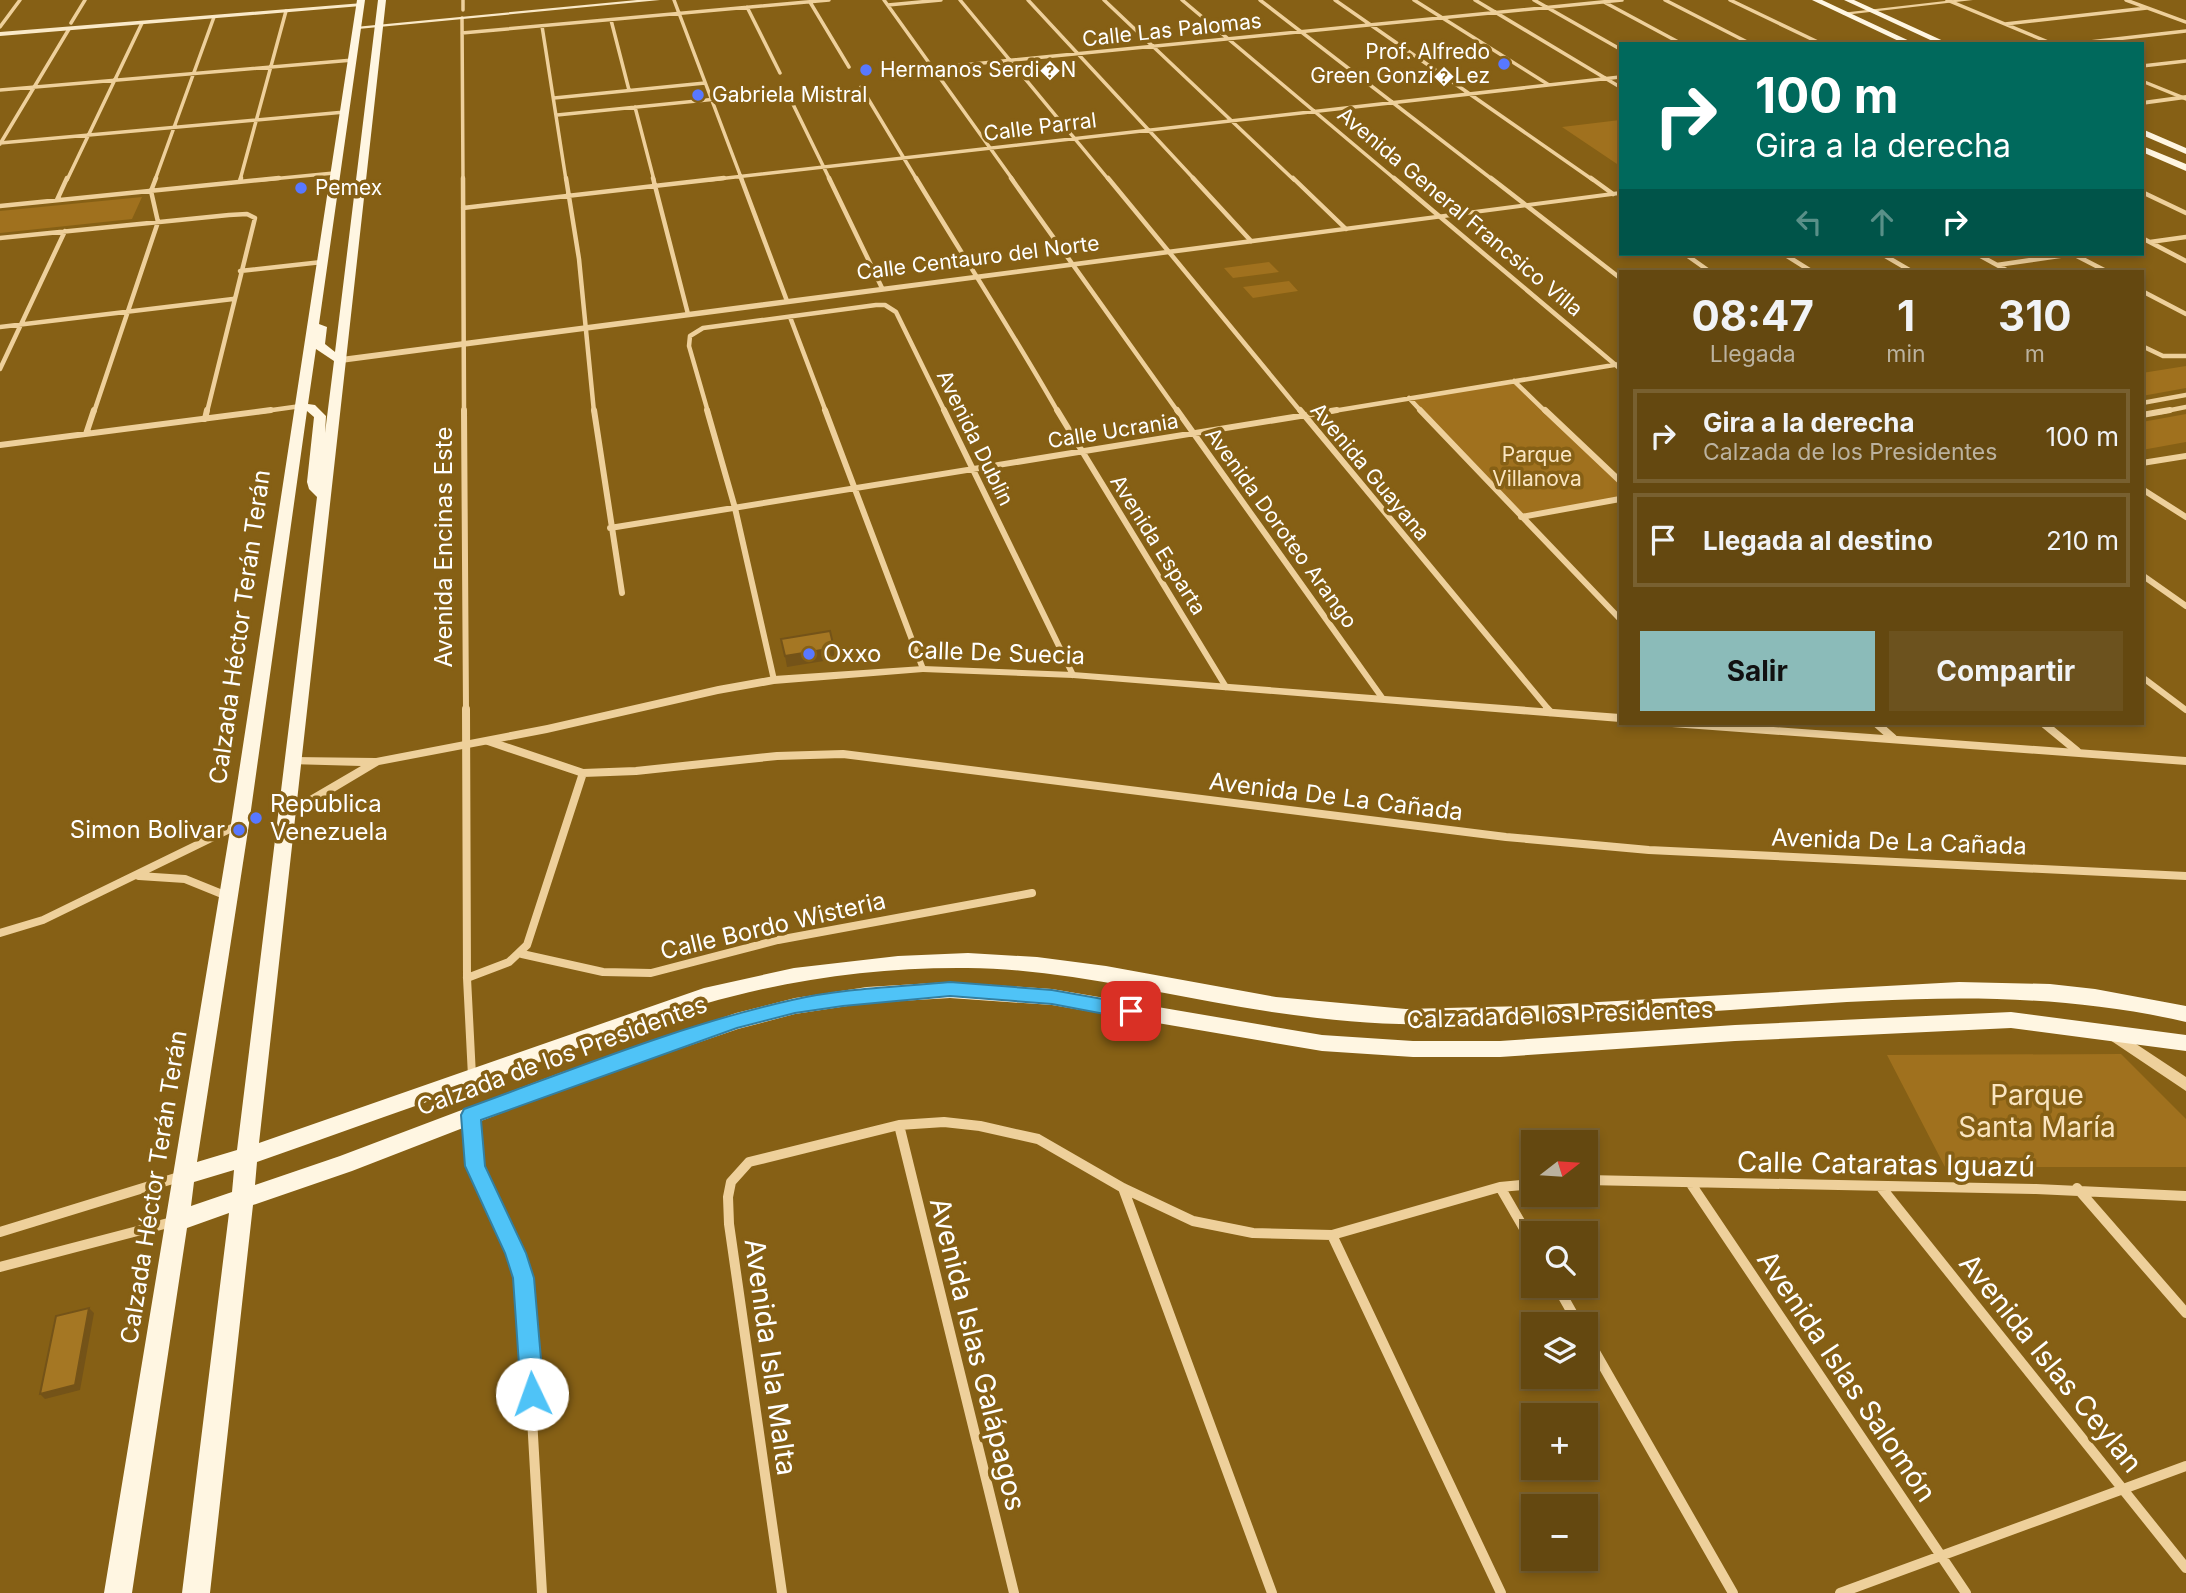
<!DOCTYPE html>
<html lang="es">
<meta charset="utf-8">
<style>
body{margin:0;font-family:Inter,sans-serif;background:#6c521e;color:#f1f3f6;height:100vh;display:flex;flex-direction:column;font-size:26px;white-space:nowrap}
*{box-sizing:border-box;margin:0}
p{font-size:23px;color:#bbb29f}
.icon{flex:none;width:38px;height:38px;fill:none;stroke:currentColor;stroke-width:2;stroke-linecap:round;stroke-linejoin:round}
.map{position:relative;flex:1;overflow:hidden}
.details{position:absolute;left:1619px;top:270px;width:525px;height:455px;display:flex;flex-direction:column;background:#644810;border-radius:0px;box-shadow:0 4px 10px #0003,0 0 0 2px #786030}
.details>*{flex:none}
.hud{position:absolute;left:1619px;top:42px;width:525px;height:214px;border-radius:0px;box-shadow:0 4px 10px #0003,0 0 0 2px #786030;background:#00695c;color:#fff;overflow:hidden}
.needle{width:46px;rotate:73deg}
.tools{position:absolute;left:1521px;top:1130px;display:grid;gap:14px}
.tools a{display:grid;place-items:center;width:77px;height:77px;border-radius:0px;background:#644810;box-shadow:0 4px 10px #0003,0 0 0 2px #786030;font-size:35px}
.pin{position:absolute;display:grid;place-items:center;width:60px;height:60px;color:#fff;margin:-30px;border-radius:14px;box-shadow:0 4px 10px #0006}
.me{position:absolute;width:77px;margin:-38px;rotate:357deg;stroke-linejoin:round;filter:drop-shadow(0 0 5px #0008)}
.turn{display:flex;align-items:center;gap:24px;height:147px;padding:0 21px;font-size:32px}
.turn .icon{width:91px;height:91px;stroke-width:2.5}
.turn b{display:block;font-size:49px;line-height:60px}
.lanes{display:flex;align-items:center;height:66px;padding:0 21px;background:#0003;justify-content:center;gap:35px;direction:ltr}
.lanes .off{opacity:.35}
.eta{display:flex;justify-content:space-evenly;align-items:center;height:119px;text-align:center}
.eta b{font-size:42px;font-weight:700;line-height:49px}
.action{display:flex;gap:14px;margin-top:auto;padding:14px 21px}
.action a{flex:1;height:80px;border-radius:0px;background:#8bbbb9;color:#111;font-size:28px;font-weight:700;line-height:80px;text-align:center}
.action a+a{background:#6c521e;color:#f1f3f6}
ul{padding:0;list-style:none}
li{display:flex;align-items:center;gap:21px;height:94px;margin:0 14px 10px;padding:0 7px;border:4px solid #786030;border-radius:0px}
li div{flex:1}
li b{display:block;font-size:26px}
li em{font-style:normal}
.map>svg:first-child{display:block}
.green{fill:#a0711e}
.lines{fill:none;stroke-linecap:round;stroke-linejoin:round}
.minor-far4{stroke:#eed09b;stroke-width:3.5}
.minor-far3{stroke:#eed09b;stroke-width:4.5}
.minor-far2{stroke:#eed09b;stroke-width:6}
.minor-far1{stroke:#eed09b;stroke-width:8}
.minor{stroke:#eed09b;stroke-width:10}
.tertiary{fill:#eed09b;fill-rule:evenodd}
.secondary{fill:#fae9c8;fill-rule:evenodd}
.primary{fill:#fff6e2;fill-rule:evenodd}
.shaded-wall{fill:#745318}
.building{fill:#a57723;stroke:#745318;stroke-width:2}
.route{fill:#4fc3f7;stroke:#337fa1;stroke-width:2}
.poi-dot{fill:#5878ff;stroke:#866015;stroke-width:2.5}
.labels{text-anchor:middle;stroke-width:7;stroke-linejoin:round;paint-order:stroke}
.far-street-label{font-size:21px;fill:#fff;stroke:#866015}
.far-poi-label{font-size:21px;fill:#fff;stroke:#866015;text-anchor:start}
.far-park-label{font-size:21px;fill:#fae5c0;stroke:#866015}
.street-label{font-size:24px;fill:#fff;stroke:#866015}
.poi-label{font-size:24px;fill:#fff;stroke:#866015;text-anchor:start}
.near-park-label{font-size:28px;fill:#fae5c0;stroke:#866015}
.near-street-label{font-size:28px;fill:#fff;stroke:#866015}
</style>
<div class="map">
<svg width="2186" height="1593" viewBox="0 0 2186 1593">
<rect width="100%" height="100%" fill="#866015"/>
<!-- green -->
<path class="green" d="M1620 120V166L1562 127Z
M142 197 132 219 0 233V211Z
M1269 262 1279 272 1233 278 1224 268Z
M1289 281 1298 291 1253 298 1243 287Z
M2186 366V388L2142 396V373Z
M1513 382 1620 484V498L1522 516 1410 398Z
M2186 414V442L2142 450V422Z
M2121 1054 2186 1119V1167H1945L1887 1055Z"/>
<g class="lines">
<!-- minor-far4 -->
<path class="minor-far4" d="M463 0V10
M674 0 742 180
M884 0 1013 180
M960 0 1109 180
M1028 0 1195 180
M1104 0 1294 180
M1182 0 1396 180
M1260 0 1493 180
M1335 0 1593 180
M1414 0 1549 85
M1475 0 1620 87
M1534 0 1620 49
M1665 0 1751 44
M1730 0 1822 44
M1947 0 2053 44
M2126 0 2186 22
M810 2 849 67
M1604 2 1682 44
M888 5 941 0
M747 7 780 73
M462 18 463 180
M611 20 629 90
M71 23 85 0
M2005 24 2147 8
M542 26 566 180
M0 27 20 0
M462 33 829 0
M2072 44 2186 31
M2142 66 2186 61
M933 68 1622 0
M2142 81 2186 99
M861 87 917 180
M0 90 353 60
M554 98 705 83
M635 107 654 180
M557 115 787 92 830 180
M0 143 345 112
M0 144 69 29
M67 180 142 23
M155 180 214 17
M240 180 286 11
M261 180 334 173
M709 180 1620 77"/>
<!-- minor-far3 -->
<path class="minor-far3" d="M463 178 464 412
M566 178 579 259 594 412
M653 178 688 314
M741 178 787 301
M829 178 882 288
M916 178C963 256 1013 333 1058 412
M1011 178 1178 412
M1108 178 1301 412
M1193 178 1251 241
M1293 178 1346 229
M1394 178 1618 367
M1491 178 1620 278
M1591 178 1613 194
M240 182 241 178
M2142 192 2186 213
M57 200 67 178
M0 206 279 178
M463 208 724 178
M0 238 229 215 247 214 255 218 207 412
M2142 238 2186 261
M2150 242 2186 237
M1685 254 1709 271
M1784 254 1811 271
M1882 254 1911 271
M1977 254 2008 271
M2073 254 2106 271
M1997 265 2073 254
M240 271 322 262
M2142 291 2186 314
M790 317 826 412
M0 327 233 299
M2142 346 2163 356H2186
M0 369 65 231
M1514 381 1546 412
M1409 398 1422 412
M2142 403 2186 395
M94 412 158 222 151 191 156 178
M258 412 301 406
M708 412 689 346 690 336 703 328 876 305H885L896 312 945 412
M1327 412 1620 364
M2161 412 2186 407"/>
<!-- minor-far2 -->
<path class="minor-far2" d="M464 410 466 710
M594 410 622 593
M707 410 735 508 774 680
M825 410 923 669
M944 410 1073 675
M1057 410 1226 687
M1177 410 1383 699
M1300 410 1549 710
M1420 410 1620 619
M1545 410 1620 481
M2142 415 2170 410
M205 419 207 410
M86 434 94 410
M0 445 271 410
M2142 463 2186 456
M2142 489 2186 517
M1521 517 1620 499
M610 528 1337 410
M2142 575 2186 606
M2142 677 2186 710"/>
<!-- minor-far1 -->
<path class="minor-far1" d="M466 709 467 978 472 1076
M1547 709 1550 712
M1876 723 1893 738
M2043 723 2077 751
M488 741 583 773 636 771 777 756 843 754 1506 837 1649 850 2186 876
M139 876 185 879 227 896
M0 933 43 920 238 825
M522 954 603 972 651 973 778 940 1032 893
M467 978 509 962 527 945 583 773"/>
<!-- minor -->
<path class="minor" d="M471 1116 475 1166 516 1253 524 1278 542 1593
M899 1125 1014 1593
M1586 1180 2036 1189 2186 1196
M1691 1184 1966 1593
M1880 1186 2186 1568
M1500 1187 1533 1244
M1123 1188 1272 1593
M2077 1188 2186 1313
M0 1232 179 1177
M1332 1235 1501 1593
M0 1267 172 1222
M1557 1286 1579 1325
M1586 1336 1733 1593
M782 1593 729 1224 728 1197 731 1182 749 1162 899 1125 944 1122 980 1126 1038 1139 1123 1188 1193 1221 1253 1233 1332 1235 1500 1187 1533 1184
M1840 1593 2186 1466"/>
<!-- tertiary -->
<path class="tertiary" d="M1954 0H1973L1844 15 1841 13Z
M2186 95V99L2142 105V101Z
M1620 191V195L341 363 337 360 341 357Z
M923 666 1073 672 1620 714V722L1073 678 923 672 774 684 718 694 547 733 379 765 292 817H284L282 814 284 811 361 766 289 764 287 761 293 757 376 758 547 725 718 686 774 676Z
M1666 723H1720L2186 757V765L1672 727Z
M2115 1030 2186 1077V1091L2110 1040 2108 1036 2110 1032Z"/>
<!-- secondary -->
<path class="secondary" d="M637 0H660L358 29 355 27Z
M363 3 361 6 0 36V32Z"/>
<!-- primary -->
<path class="primary" d="M357 0H365L319 324 327 327 325 344 335 352 378 0H386L259 1143 704 988 794 968 898 956 968 953 1037 957 1106 966 1276 997 1406 1009 1526 1006 1959 982 2050 984 2095 989 2186 1006V1022C2047 990 1914 997 1773 1007 1671 1014 1570 1021 1468 1024 1392 1027 1316 1020 1241 1007 1150 992 1061 969 968 968 880 967 789 979 704 1004 647 1020 592 1043 537 1063 443 1096 350 1129 257 1162L255 1185 340 1156 560 1073 736 1013 795 998 867 987 950 982 1052 989 1322 1035 1413 1041H1500L1735 1025 2011 1012 2186 1035V1051L2011 1028 1735 1041 1500 1057H1413L1322 1051 1052 1005 950 998 867 1003 795 1014 738 1029 574 1085 352 1171 253 1205 210 1593H182L229 1213 187 1228 132 1593H104L231 824ZM316 349 334 361 325 433 326 416 315 405 308 404ZM307 411 314 417 307 482 309 489 317 497 237 1150 197 1162 249 824ZM234 1170 232 1192 191 1206 194 1182Z
M1812 0H1822L1916 44H1905Z
M1844 0H1854L1950 44H1939Z
M2142 129 2186 148V154L2142 135Z
M2142 146 2186 164V171L2142 152Z"/>
</g>
<!-- shaded-wall -->
<path class="shaded-wall" d="M834 648 836 659 787 667 785 656Z
M89 1308 94 1313 80 1390 45 1399 40 1394Z"/>
<!-- building -->
<path class="building" d="M830 631 834 648 785 656 781 639Z
M89 1308 75 1385 40 1394 56 1316Z"/>
<!-- route -->
<path class="route" d="M950 982 1052 990 1131 1004 1137 1006 1140 1011 1137 1016 1131 1019 1052 1004 950 996 843 1006 795 1013 737 1028 481 1120 485 1166 526 1253 534 1278 544 1394 540 1401 532 1405 524 1401 521 1394 513 1278 505 1253 465 1166 461 1115 464 1109C572 1070 680 1025 792 1000 844 988 898 987 950 982Z"/>
<!-- markers -->
<g class="poi-dot">
<circle cx="1504" cy="64" r="7"/>
<circle cx="866" cy="70" r="7"/>
<circle cx="698" cy="95" r="7"/>
<circle cx="301" cy="188" r="7"/>
<circle cx="809" cy="654" r="7"/>
<circle cx="256" cy="818" r="7"/>
<circle cx="239" cy="830" r="7"/>
</g>
<g class="labels">
<!-- far-street labels -->
<g class="far-street-label">
<text transform="translate(1172 30) rotate(-6)" y="7">Calle Las Palomas</text>
<text transform="translate(1040 127) rotate(-7)" y="7">Calle Parral</text>
<text transform="translate(1460 212) rotate(40)" y="7">Avenida General Francsico Villa</text>
<text transform="translate(978 258) rotate(-7)" y="7">Calle Centauro del Norte</text>
<text transform="translate(1113 431) rotate(-9)" y="7">Calle Ucrania</text>
<text transform="translate(975 438) rotate(64)" y="7">Avenida Dublin</text>
<text transform="translate(1370 472) rotate(50)" y="7">Avenida Guayana</text>
<text transform="translate(1281 528) rotate(54)" y="7">Avenida Doroteo Arango</text>
<text transform="translate(1158 545) rotate(58)" y="7">Avenida Esparta</text>
</g>
<!-- far-poi labels -->
<g class="far-poi-label">
<text x="1490" y="59" text-anchor="end">Prof. Alfredo<tspan x="1490" dy="24">Green Gonzi�Lez</tspan></text>
<text x="880" y="77">Hermanos Serdi�N</text>
<text x="712" y="102">Gabriela Mistral</text>
<text x="315" y="195">Pemex</text>
</g>
<!-- far-park labels -->
<g class="far-park-label">
<text x="1537" y="462">Parque<tspan x="1537" dy="24">Villanova</tspan></text>
</g>
<!-- street labels -->
<g class="street-label">
<text transform="translate(444 547) rotate(-90)" y="8">Avenida Encinas Este</text>
<text transform="translate(240 627) rotate(-82)" y="8">Calzada Héctor Terán Terán</text>
<text transform="translate(996 653) rotate(2)" y="8">Calle De Suecia</text>
<text transform="translate(1336 797) rotate(7)" y="8">Avenida De La Cañada</text>
<text transform="translate(1899 842) rotate(2)" y="8">Avenida De La Cañada</text>
<text transform="translate(773 926) rotate(-13)" y="8">Calle Bordo Wisteria</text>
<text transform="translate(1560 1015) rotate(-2)" y="8">Calzada de los Presidentes</text>
<text transform="translate(562 1056) rotate(-20)" y="8">Calzada de los Presidentes</text>
<text transform="translate(154 1187) rotate(-81)" y="8">Calzada Héctor Terán Terán</text>
</g>
<!-- poi labels -->
<g class="poi-label">
<text x="823" y="662">Oxxo</text>
<text x="270" y="812">Republica<tspan x="270" dy="28">Venezuela</tspan></text>
<text x="225" y="838" text-anchor="end">Simon Bolivar</text>
</g>
<!-- near-park labels -->
<g class="near-park-label">
<text x="2037" y="1105">Parque<tspan x="2037" dy="32">Santa María</tspan></text>
</g>
<!-- near-street labels -->
<g class="near-street-label">
<text transform="translate(1886 1164) rotate(1)" y="10">Calle Cataratas Iguazú</text>
<text transform="translate(978 1354) rotate(76)" y="10">Avenida Islas Galápagos</text>
<text transform="translate(771 1357) rotate(82)" y="10">Avenida Isla Malta</text>
<text transform="translate(2051 1363) rotate(51)" y="10">Avenida Islas Ceylan</text>
<text transform="translate(1847 1376) rotate(56)" y="10">Avenida Islas Salomón</text>
</g>
</g>
</svg>
<div class="tools">
<a><svg class="needle" viewBox="-14 -14 28 28"><path d="M0-13l5 13h-10z" fill="#e53935"/><path d="M0 13l5-13h-10z" fill="#bbb29f"/></svg></a>
<a><svg class="icon" aria-label="search" viewBox="0 0 24 24"><circle cx="10" cy="10" r="6"/><path d="M15 15l6 6"/></svg></a>
<a><svg class="icon" aria-label="layers" viewBox="0 0 24 24"><path d="M12 4l9 5-9 5-9-5zM3 14l9 5 9-5"/></svg></a>
<a>+</a>
<a>−</a>
</div>
<div class="pin" style="left:1131px;top:1011px;background:#d93025"><svg class="icon" aria-label="arrive" viewBox="0 0 24 24"><path d="M6 21V4h12l-3 4 3 4H6"/></svg></div>
<svg class="me" style="left:532px;top:1394px" viewBox="-20 -20 40 40"><circle r="19" fill="#fff"/><path d="M0-13L10 11 0 6-10 11z" fill="#4fc3f7"/></svg>
<div class="hud">
<div class="turn"><svg class="icon" aria-label="right" viewBox="0 0 24 24"><path d="M7 20v-9h11M14 6l5 5-5 5"/></svg><div><b>100 m</b>Gira a la derecha</div></div>
<div class="lanes"><svg class="icon off" aria-label="left" viewBox="0 0 24 24"><path d="M17 20v-9H6M10 6l-5 5 5 5"/></svg><svg class="icon off" aria-label="ahead" viewBox="0 0 24 24"><path d="M12 20V5M6 11l6-6 6 6"/></svg><svg class="icon" aria-label="right" viewBox="0 0 24 24"><path d="M7 20v-9h11M14 6l5 5-5 5"/></svg></div>
</div>
<section class="details">
<div class="eta">
<div><b>08:47</b><p>Llegada</p></div>
<div><b>1</b><p>min</p></div>
<div><b>310</b><p>m</p></div>
</div>
<ul>
<li><svg class="icon" aria-label="right" viewBox="0 0 24 24"><path d="M7 20v-9h11M14 6l5 5-5 5"/></svg><div><b>Gira a la derecha</b><p>Calzada de los Presidentes</p></div><em>100 m</em></li>
<li><svg class="icon" aria-label="arrive" viewBox="0 0 24 24"><path d="M6 21V4h12l-3 4 3 4H6"/></svg><div><b>Llegada al destino</b></div><em>210 m</em></li>
</ul>
<div class="action"><a>Salir</a><a>Compartir</a></div>
</section>
</div>
